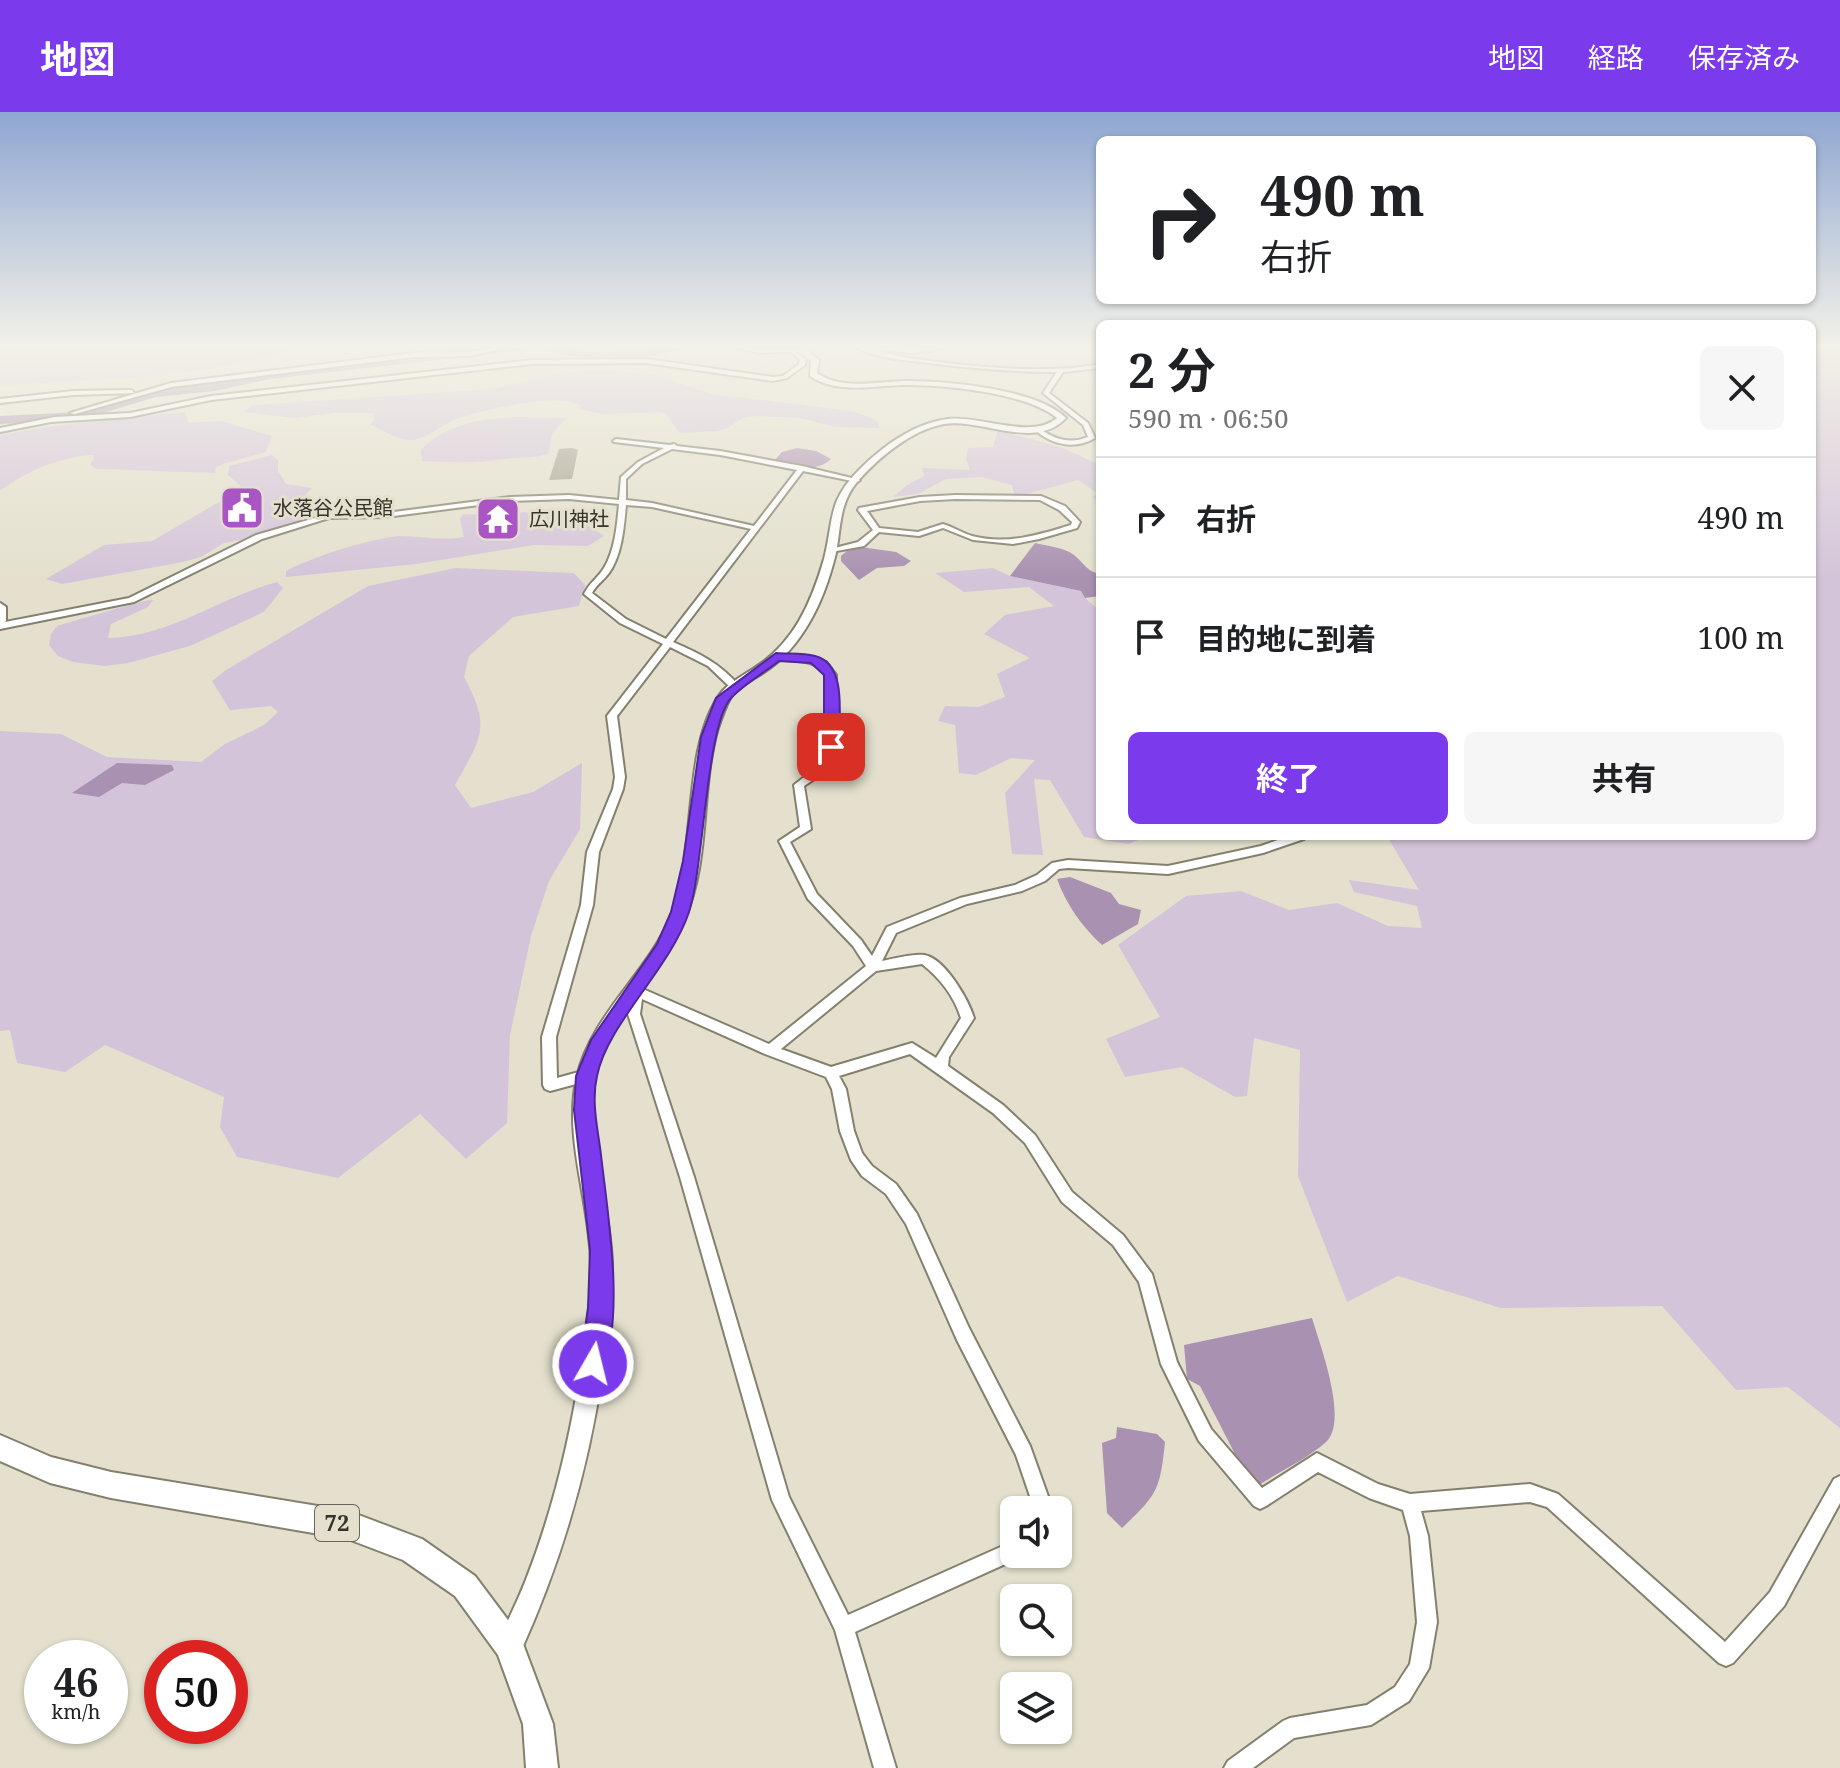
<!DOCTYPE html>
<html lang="ja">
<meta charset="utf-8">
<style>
body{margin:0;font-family:"Noto Serif","Noto Sans JP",serif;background:#f6f6f6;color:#202124;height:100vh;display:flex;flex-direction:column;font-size:30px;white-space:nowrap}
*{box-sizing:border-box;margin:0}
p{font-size:26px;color:#757577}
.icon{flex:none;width:44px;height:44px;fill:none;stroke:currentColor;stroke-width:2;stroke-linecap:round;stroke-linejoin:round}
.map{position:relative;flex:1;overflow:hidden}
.panel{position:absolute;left:1096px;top:208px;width:720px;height:520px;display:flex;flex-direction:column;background:#fff;border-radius:12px;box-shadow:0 2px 6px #0004}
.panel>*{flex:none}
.top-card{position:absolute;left:1096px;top:24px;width:720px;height:168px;border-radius:12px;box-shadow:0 2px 6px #0004;background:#fff;color:#202124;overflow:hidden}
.controls{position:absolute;left:1000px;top:1384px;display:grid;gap:16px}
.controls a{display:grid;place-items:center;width:72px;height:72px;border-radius:12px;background:#fff;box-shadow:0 2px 6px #0004;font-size:40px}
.speed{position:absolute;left:24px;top:1528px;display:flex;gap:16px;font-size:40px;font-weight:700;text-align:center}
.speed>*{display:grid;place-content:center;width:104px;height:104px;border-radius:50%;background:#fff;box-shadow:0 2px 6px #0004;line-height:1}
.speed small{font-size:20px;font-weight:400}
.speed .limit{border:12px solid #d22;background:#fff;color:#111}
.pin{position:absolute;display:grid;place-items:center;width:68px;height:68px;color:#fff;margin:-34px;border-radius:16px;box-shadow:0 4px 12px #0006}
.me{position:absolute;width:88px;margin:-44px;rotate:8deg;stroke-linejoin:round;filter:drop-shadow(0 0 6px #0008)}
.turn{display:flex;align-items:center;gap:28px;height:168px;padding:0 32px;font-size:36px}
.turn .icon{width:104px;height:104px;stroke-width:2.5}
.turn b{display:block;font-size:56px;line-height:68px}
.round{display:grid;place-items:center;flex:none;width:84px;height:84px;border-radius:12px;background:#f6f6f6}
.overview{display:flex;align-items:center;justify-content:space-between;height:136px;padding:0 32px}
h1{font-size:48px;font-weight:700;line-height:60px}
.button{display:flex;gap:16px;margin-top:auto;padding:16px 32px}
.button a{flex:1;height:92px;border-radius:12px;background:#7c3aed;color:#fff;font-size:32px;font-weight:700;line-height:92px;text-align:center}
.button a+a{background:#f6f6f6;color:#202124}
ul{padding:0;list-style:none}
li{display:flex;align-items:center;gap:24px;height:120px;padding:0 32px;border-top:2px solid #e0e0e0}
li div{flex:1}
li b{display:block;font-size:30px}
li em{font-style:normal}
header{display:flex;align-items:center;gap:48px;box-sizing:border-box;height:112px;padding:0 40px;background:#7c3aed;color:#fff}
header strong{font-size:38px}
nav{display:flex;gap:44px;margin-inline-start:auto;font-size:28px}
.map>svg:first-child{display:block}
.green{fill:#d4c4d9}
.water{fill:#a991b1}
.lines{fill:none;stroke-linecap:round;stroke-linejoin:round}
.river{fill:#a991b1;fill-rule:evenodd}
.building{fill:#a6a290}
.minor-casing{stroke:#83806e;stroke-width:4}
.secondary-casing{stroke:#83806e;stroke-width:4}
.primary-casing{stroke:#83806e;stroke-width:4}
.minor{fill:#fff;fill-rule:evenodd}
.secondary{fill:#fff;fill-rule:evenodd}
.primary{fill:#fff;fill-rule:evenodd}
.route{fill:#7c3aed;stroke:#51269a;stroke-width:2}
.labels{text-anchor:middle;stroke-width:6;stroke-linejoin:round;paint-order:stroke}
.far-poi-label{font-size:20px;fill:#34322b;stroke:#e4e0cd;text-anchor:start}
.shield{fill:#e4e0cd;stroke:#69665c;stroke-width:2}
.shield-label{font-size:22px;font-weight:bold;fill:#34322b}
</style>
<header>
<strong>地図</strong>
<nav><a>地図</a><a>経路</a><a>保存済み</a></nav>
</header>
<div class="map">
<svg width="1840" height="1656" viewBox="0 0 1840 1656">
<rect width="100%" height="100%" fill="#e4e0cd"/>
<!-- green -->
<path class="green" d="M0 235H295C218 267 86 267 0 274Z
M1812 235H1840V1316L1788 1275 1736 1278 1662 1194 1501 1196 1398 1164 1347 1190 1298 1064 1300 938 1254 926 1247 984 1235 985 1182 955 1125 965 1106 927 1160 905 1118 833 1186 784 1241 779 1289 798 1337 791 1388 814 1422 816 1417 794 1354 780 1349 768 1419 778 1387 724H1812Z
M604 257 656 263 712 282 851 299 876 308 880 316 835 315 800 306 757 304 742 306 728 316 718 319 680 321 665 301 659 300 603 302 581 297 580 293C556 281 482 298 456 307 443 312 431 323 417 327 403 332 384 318 370 313L375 306 372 301H334L295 306 243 300 253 293 493 277 566 260Z
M185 300 189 311 221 309 272 324 266 340 223 352 216 355 215 361 97 357 90 353 94 346 93 343C60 345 26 359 0 379V323L52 314Z
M515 305 566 306 552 322 549 341C534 348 521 344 505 347 475 352 453 350 422 349L421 338C446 312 480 307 515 305Z
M998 318 1063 336 1100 353V393L1093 385 1097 381 1078 368 1015 385 1012 373 981 365 946 367 918 382 893 385 907 373 924 364 922 356 970 358 966 347 968 336 993 335Z
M272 343 278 348V359L286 372 312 376 290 399 324 397 315 406 250 426 224 431 201 445 183 450 62 472 46 467 104 433 152 429 243 376 228 363 229 354Z
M523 400C553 404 580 405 604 424L588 434 534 433 416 452 286 465V459C312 445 371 426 401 424 422 424 442 429 464 425L460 407 463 402 490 403 486 410 500 412 511 408 508 404Z
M456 456 574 461 585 473 579 494 513 505 469 544 464 565C492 616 481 626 455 673L471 696 533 680 582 651 580 717 549 769 531 824 510 923 507 1011 466 1047 420 1002 338 1066 237 1045 220 1015 224 985 105 933 65 960 17 951 10 918 0 919V619L61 622 107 645 201 650 225 632 264 613 278 600 271 594 230 598 212 569 226 558 368 474Z
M993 456 1010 464 1081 479 1085 486 1100 499V724H1147L1129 732 1084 725 1050 668 1034 667 1043 743 1012 742 1005 681 1035 648 1011 646 976 663 959 661 955 613 938 609 945 594 978 595 1005 585 997 562 1030 546 984 522 1005 503 1054 494 1029 475 964 480 935 461Z
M277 470 283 476 264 500 190 534 128 551 105 554 73 550 58 544 49 533 51 522 57 514C71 510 146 487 153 488L148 495 111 512 108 526C172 524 218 486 277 470Z"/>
<!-- water -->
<path class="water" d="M797 336 816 339 831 347C815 362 793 353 773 350L782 340Z
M1035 431C1046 434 1064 435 1074 443 1084 451 1086 459 1100 462V484L1085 486 1081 479 1010 464Z
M861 435 896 440 911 449 904 454 877 456 859 468 841 449V444L849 437Z
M117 651 172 653 174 658 145 673 122 671 99 685 72 681Z
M1070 765 1111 781 1119 792 1141 798 1138 812 1102 833C1082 815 1066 792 1057 767Z
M1312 1206C1320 1233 1349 1309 1326 1330 1307 1347 1280 1359 1259 1373L1235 1342 1200 1274 1187 1267 1184 1233Z
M1117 1315 1157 1322 1165 1330C1160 1379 1157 1383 1122 1416L1107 1401 1102 1331 1116 1326Z"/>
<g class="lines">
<!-- river -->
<path class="river" d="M500 235H564L594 241 693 235 630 248 594 249 540 236 270 267 215 279 156 285 79 308 0 312V304L78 300 155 277 215 271 270 259Z"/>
</g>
<!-- building -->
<path class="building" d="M572 336 578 338 572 367 549 368 559 337Z"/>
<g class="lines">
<!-- minor casing -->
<g class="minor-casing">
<path id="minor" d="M497 235H510L469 244 414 245 171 275 75 302 70 301 171 271 414 241 469 240Z
M733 235 760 237H802V239L797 240 806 248 805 253 787 266 773 269 646 251 532 252 211 288 130 305 51 310 0 320V316L55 305 130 301 211 284 532 248 646 247 773 265 783 264 799 252 800 248 791 240 760 241Z
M855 235C871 235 888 242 903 245 961 254 1044 263 1100 252V256L1063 260 1049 281 1088 311 1095 326C1075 338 1052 333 1035 318L1040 317C1056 328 1070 332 1088 325L1083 313 1043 281 1057 260C1012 260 966 256 921 250 899 248 875 245 855 235Z
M132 278 134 281 73 283 0 291V287L73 279Z
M616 327 670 333 674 332 677 334 720 339 802 354 860 368 857 370 803 359 673 530C699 541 721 552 739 574L737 576H731L708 554 670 535 617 604 625 665 623 677 599 740 593 793 556 925 557 966 586 958 591 960 593 964 591 968 550 979 545 977 543 973 542 925 581 793 587 740 613 677 615 665 607 604 663 532 620 511 584 482C589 471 598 466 604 456 615 438 617 413 619 392L569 387 510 389 386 405 329 406 262 427 134 490 0 517V511L129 486 256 423 329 402 386 401 510 385 569 383 619 388 621 365 638 350 664 336 614 330 613 329ZM672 337 720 343 797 358 754 414 652 391 626 388V367L642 352ZM626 393 652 395 751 417 666 527 626 507 592 481C596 473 603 469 609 461 622 443 624 415 626 393Z
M955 383 1041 384 1065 394 1080 410 1077 416 1039 427 1013 432 973 428 943 416 919 424 879 420 864 434 831 440 827 438 858 430 873 418 858 398 859 396 920 385ZM955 387 1040 388 1059 398 1072 410 1071 413C1039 423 1006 433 972 424 962 421 953 415 943 412L918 420 879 416 867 399 920 389Z
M776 542 817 546 826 550 836 563V635L820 663 804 674 811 717 790 730 817 782 861 828 872 844 887 815 960 786 1015 773 1037 763 1052 751 1068 748 1168 754 1261 734 1289 724H1305L1304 727 1263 741 1168 762 1068 756 1059 757 1045 769 1022 779 967 792 896 821 882 849C893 847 919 840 928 844 947 851 968 887 974 906L949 945 948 954 1003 993 1035 1023 1072 1080 1123 1123 1152 1162 1177 1250 1211 1317 1262 1376 1317 1341 1378 1372 1410 1382 1530 1372 1558 1382 1725 1530 1770 1480 1834 1367 1840 1364V1391L1784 1494 1733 1551 1726 1554 1719 1551 1547 1395 1530 1390 1421 1399 1428 1424 1437 1510 1429 1556 1409 1589 1371 1613 1294 1626 1253 1656H1224L1228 1649 1283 1609 1290 1606 1367 1593 1395 1575 1410 1552 1417 1510 1410 1424 1403 1398 1369 1386 1318 1360 1266 1394 1260 1397 1254 1394 1199 1329 1161 1252 1139 1170 1113 1133 1062 1090 1025 1031 993 1001 910 942 839 964 846 977 854 1019 862 1041 872 1054 896 1072 917 1102 969 1216 1030 1334 1050 1390 1049 1398H1031L1032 1390 1016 1343 957 1228 906 1112 886 1082 862 1064 851 1048 840 1019 832 977 826 965 765 942 642 887 640 902 694 1065 789 1385 848 1503 1014 1429V1442H1022L1021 1445 855 1520 896 1656H874L835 1518 772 1388 680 1065 628 902 632 876 636 874 769 932 866 854 853 834 808 787 779 729 800 715 794 673 812 659 826 635V563C813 545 793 550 773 547L772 545ZM922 852C940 866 954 884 961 906L936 946 912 931 831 955 781 937 876 859Z"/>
</g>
<!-- secondary casing -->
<g class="secondary-casing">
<path id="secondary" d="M802 235H810L808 240 819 248 817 261C842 279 879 269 907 269 948 269 1037 277 1066 306 1035 339 982 306 944 312 911 318 878 346 857 370 839 392 841 415 836 441 830 465 822 489 809 511 798 530 783 548 764 560 754 567 742 572 733 582 726 591 722 605 718 616 700 678 711 748 684 808 661 861 601 916 594 972 586 1032 610 1091 612 1151 613 1186 608 1221 603 1256 589 1356 561 1451 519 1543L510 1547 501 1543 497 1534C506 1511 518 1489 527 1465 553 1398 570 1327 581 1255 586 1221 592 1186 591 1151 590 1090 563 1025 577 965 591 903 648 861 671 804 697 739 682 641 718 585 728 570 745 563 759 553 775 542 789 526 799 509 810 490 818 468 824 447 834 408 827 390 859 358 882 335 914 311 948 307 979 303 1032 328 1057 306 1027 281 946 273 907 273 876 273 838 283 810 264L811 249 800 241Z
M856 235H950L912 241Z"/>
</g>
<!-- primary casing -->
<g class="primary-casing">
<path id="primary" d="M0 491 6 495V509L0 513Z
M0 1323 51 1345 111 1360 348 1399 422 1427 475 1464 520 1524 553 1612 558 1656H526L523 1612 498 1543 455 1484 403 1448 348 1427 111 1386 50 1371 0 1349Z"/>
</g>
<!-- minor -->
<use href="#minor" class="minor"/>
<!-- secondary -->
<use href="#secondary" class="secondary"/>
<!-- primary -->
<use href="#primary" class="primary"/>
</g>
<!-- sky -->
<linearGradient id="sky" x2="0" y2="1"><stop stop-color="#8fa6d2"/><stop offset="0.5" stop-color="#f3f1e8"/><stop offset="1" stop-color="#f3f1e8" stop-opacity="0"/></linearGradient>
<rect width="1840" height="467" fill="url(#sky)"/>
<!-- route -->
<path class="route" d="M776 541C789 542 803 541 815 544 849 552 838 609 839 635L831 640 824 635V563L811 551 779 549C764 561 744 572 731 586 706 614 704 755 689 800 670 857 607 912 597 964 591 990 598 1018 601 1043 608 1104 625 1204 602 1261L593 1264 584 1261 580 1252 588 1196 590 1138 574 998 576 964 591 928 657 832 671 800 683 749 701 625 716 586Z"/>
<!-- icons -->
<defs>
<g id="civic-square" transform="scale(2.3)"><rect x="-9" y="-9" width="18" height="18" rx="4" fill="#a955c4" stroke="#e4e0cd"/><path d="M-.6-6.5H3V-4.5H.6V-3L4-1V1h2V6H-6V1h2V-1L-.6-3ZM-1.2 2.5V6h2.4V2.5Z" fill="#fff"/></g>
<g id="temple-square" transform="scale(2.3)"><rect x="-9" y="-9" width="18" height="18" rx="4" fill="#a955c4" stroke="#e4e0cd"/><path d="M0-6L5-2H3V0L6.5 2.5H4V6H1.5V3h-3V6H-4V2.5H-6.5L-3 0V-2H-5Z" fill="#fff"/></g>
</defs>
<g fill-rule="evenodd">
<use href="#civic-square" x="242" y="396"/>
<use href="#temple-square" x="498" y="407"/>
</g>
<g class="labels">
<!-- far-poi labels -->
<g class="far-poi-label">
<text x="273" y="403">水落谷公民館</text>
<text x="529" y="414">広川神社</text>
</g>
<!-- shield labels -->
<rect class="shield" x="315" y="1393" width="44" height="36" rx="6"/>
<g class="shield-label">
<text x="337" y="1419">72</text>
</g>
</g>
</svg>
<div class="controls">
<a><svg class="icon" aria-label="sound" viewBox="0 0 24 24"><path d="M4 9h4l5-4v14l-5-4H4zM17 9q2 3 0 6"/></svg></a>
<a><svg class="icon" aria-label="search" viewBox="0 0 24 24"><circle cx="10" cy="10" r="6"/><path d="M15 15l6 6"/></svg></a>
<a><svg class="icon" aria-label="layers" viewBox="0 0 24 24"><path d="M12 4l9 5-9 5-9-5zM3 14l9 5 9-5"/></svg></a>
</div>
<div class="speed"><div>46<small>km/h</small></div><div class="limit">50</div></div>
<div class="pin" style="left:831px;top:635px;background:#d93025"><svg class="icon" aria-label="arrive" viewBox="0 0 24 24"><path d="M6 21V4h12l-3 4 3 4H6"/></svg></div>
<svg class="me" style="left:593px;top:1252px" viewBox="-20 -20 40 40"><circle r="17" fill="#7c3aed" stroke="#fff" stroke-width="3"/><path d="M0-11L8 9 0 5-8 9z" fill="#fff"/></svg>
<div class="top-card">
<div class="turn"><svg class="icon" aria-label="right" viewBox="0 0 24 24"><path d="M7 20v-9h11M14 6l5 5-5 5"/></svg><div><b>490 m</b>右折</div></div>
</div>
<section class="panel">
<div class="overview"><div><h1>2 分</h1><p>590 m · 06:50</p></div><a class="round"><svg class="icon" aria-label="close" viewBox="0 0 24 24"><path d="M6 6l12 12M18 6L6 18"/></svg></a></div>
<ul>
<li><svg class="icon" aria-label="right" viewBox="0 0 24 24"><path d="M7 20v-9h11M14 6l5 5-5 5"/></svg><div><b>右折</b></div><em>490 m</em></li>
<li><svg class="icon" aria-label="arrive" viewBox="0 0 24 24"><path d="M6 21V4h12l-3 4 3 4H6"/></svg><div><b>目的地に到着</b></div><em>100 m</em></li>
</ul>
<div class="button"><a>終了</a><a>共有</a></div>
</section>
</div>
